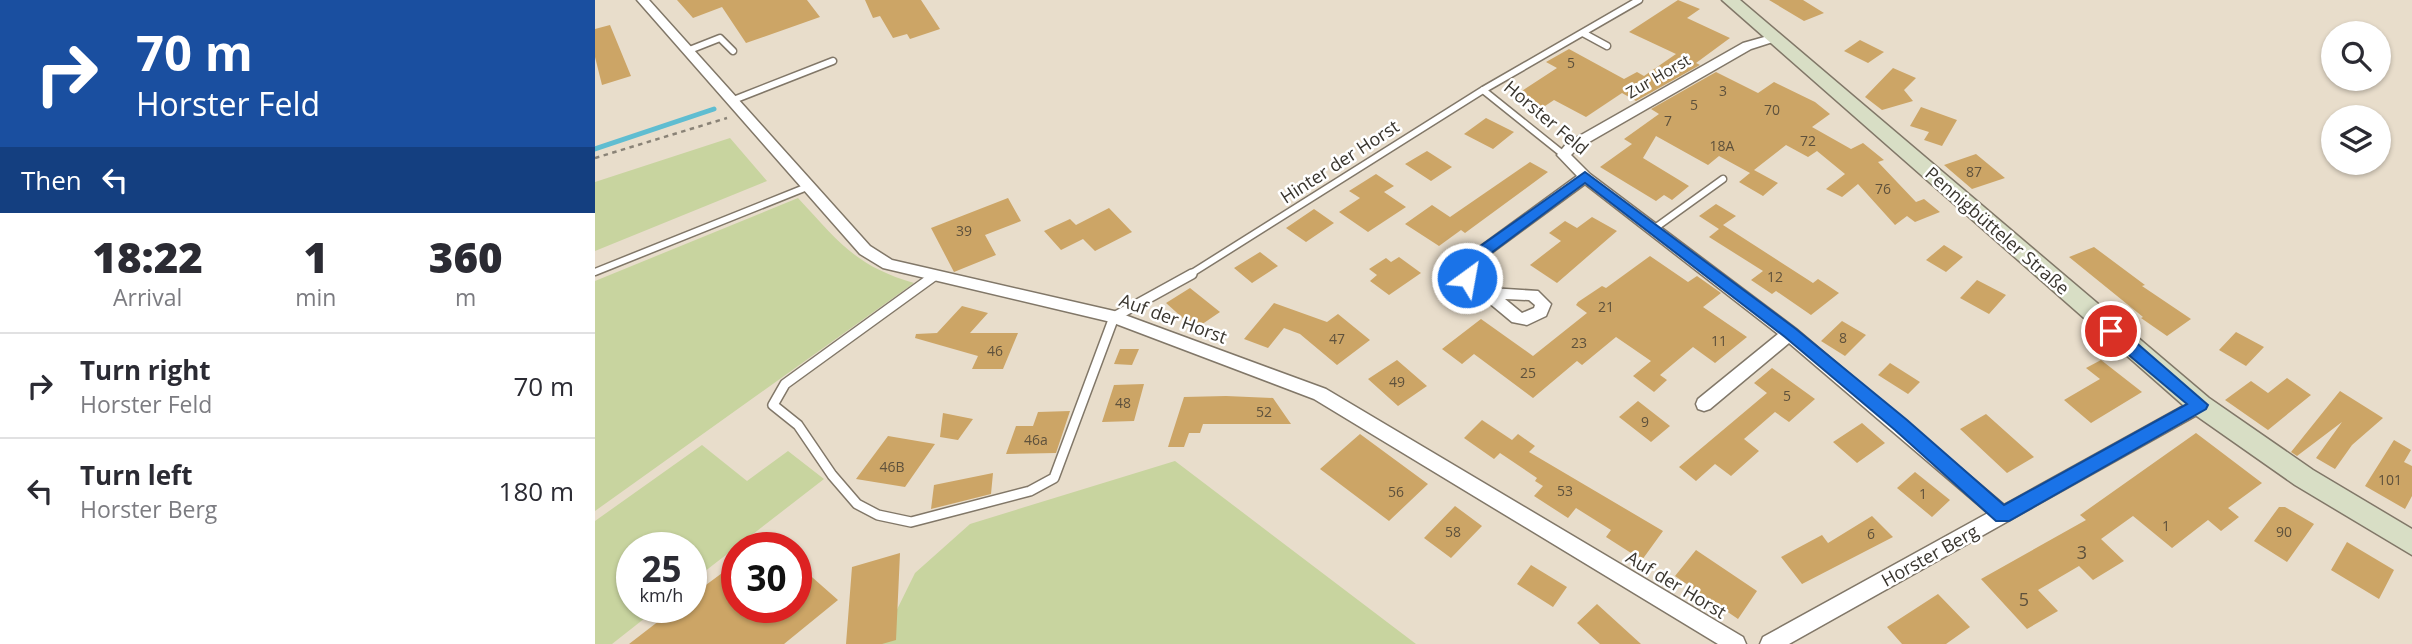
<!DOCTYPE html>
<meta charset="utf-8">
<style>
body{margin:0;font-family:"Open Sans",sans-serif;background:#f2f2f3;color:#2b2b33;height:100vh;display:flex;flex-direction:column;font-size:26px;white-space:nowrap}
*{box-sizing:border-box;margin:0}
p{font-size:23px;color:#7c7c81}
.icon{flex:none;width:38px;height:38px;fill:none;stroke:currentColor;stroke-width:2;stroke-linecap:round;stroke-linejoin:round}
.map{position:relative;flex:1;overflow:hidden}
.details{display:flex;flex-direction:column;background:#fff;width:595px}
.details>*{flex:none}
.hud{background:#1a4fa0;color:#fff;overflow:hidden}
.controls{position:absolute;left:1726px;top:21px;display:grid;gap:14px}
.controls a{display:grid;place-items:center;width:70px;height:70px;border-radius:50%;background:#fff;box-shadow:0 2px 5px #0004;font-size:35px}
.speed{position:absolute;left:21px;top:532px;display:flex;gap:14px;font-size:35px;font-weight:700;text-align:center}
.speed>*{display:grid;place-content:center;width:91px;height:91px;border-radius:50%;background:#fff;box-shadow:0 2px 5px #0004;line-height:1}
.speed small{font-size:18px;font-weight:400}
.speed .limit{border:10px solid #d22;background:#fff;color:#111}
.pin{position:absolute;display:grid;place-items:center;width:60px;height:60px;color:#fff;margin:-30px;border:4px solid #fff;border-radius:50%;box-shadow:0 2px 7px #0007}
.me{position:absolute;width:77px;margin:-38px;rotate:32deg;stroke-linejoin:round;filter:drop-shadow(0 0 5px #0008)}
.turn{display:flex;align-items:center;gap:24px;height:147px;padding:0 21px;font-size:32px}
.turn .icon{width:91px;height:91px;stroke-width:2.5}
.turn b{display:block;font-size:49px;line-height:60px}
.then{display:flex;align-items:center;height:66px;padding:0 21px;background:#0003;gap:14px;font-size:26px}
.eta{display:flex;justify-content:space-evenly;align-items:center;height:119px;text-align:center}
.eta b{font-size:42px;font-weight:800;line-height:49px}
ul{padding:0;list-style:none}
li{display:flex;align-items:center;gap:21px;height:105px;padding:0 21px;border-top:2px solid #e1e1e2}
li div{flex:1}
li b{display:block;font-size:26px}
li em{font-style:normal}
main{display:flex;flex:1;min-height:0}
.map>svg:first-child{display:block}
.green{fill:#c8d49f}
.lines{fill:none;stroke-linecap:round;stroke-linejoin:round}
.stream{stroke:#5fbdd1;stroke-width:5}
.building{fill:#cca566}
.lane-far1-casing{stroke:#817768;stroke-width:9}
.lane-casing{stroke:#817768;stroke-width:12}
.street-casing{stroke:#817768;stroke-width:3}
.secondary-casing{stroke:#817768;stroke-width:3}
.path{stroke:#8a8377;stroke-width:2.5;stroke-dasharray:4.5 4.5;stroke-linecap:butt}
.lane-far1{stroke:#fff;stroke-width:6}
.lane{stroke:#fff;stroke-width:9}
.street{fill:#fff;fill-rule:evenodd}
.secondary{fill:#d8dec5;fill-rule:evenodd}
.route{fill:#1a73e8;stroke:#114b97;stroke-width:2}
.labels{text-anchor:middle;stroke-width:5;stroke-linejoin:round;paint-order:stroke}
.number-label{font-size:14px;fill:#5e513c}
.far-street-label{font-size:16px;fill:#39352e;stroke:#fff}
.street-label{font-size:18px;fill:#39352e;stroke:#fff}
.near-number-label{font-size:18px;fill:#5e513c}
</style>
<main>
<section class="details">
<div class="hud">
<div class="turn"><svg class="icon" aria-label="right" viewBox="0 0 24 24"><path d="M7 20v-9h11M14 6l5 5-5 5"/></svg><div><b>70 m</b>Horster Feld</div></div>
<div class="then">Then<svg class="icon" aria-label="left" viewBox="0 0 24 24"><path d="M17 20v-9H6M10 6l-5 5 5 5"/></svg></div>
</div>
<div class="eta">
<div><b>18:22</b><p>Arrival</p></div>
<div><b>1</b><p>min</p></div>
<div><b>360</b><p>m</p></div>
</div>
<ul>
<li><svg class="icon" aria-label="right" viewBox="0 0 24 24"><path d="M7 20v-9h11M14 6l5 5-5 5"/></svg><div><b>Turn right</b><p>Horster Feld</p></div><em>70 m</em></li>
<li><svg class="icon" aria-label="left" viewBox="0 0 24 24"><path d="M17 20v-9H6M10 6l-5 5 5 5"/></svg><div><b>Turn left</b><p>Horster Berg</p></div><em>180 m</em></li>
</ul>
</section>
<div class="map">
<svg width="1817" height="644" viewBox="0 0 1817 644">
<rect width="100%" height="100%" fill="#e8ddcb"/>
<!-- green -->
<path class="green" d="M135 138 172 181 0 251V182Z
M203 198C243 241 260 266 319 283L0 511V281Z
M107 445 152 481 193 451 229 479 96 582V548H37V607H64L17 644H0V521Z
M580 461 821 644H285L320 573 375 524Z"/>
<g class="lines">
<!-- stream -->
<path class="stream" d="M0 149 119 109"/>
</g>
<!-- building -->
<path class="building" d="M82 0H212L225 17 151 43 127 7 98 18Z
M270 0H326L345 29 315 39 312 34 298 38 285 16 278 18Z
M1083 0 1105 9 1092 18 1135 38 1101 63 1105 65 1041 101 1027 93 991 117 959 100 944 110 919 96 962 68 951 62 974 49 1029 79 1042 72 1049 76 1081 54 1034 32Z
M1174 0H1208L1229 13 1209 21Z
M15 25 36 76 7 85 0 57V29Z
M1265 40 1289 52 1273 63 1249 51Z
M1298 68 1321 78 1309 90 1318 101 1287 110 1270 97Z
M1121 72 1163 93 1179 82 1220 102 1235 114 1217 127 1256 149 1268 143 1289 160 1283 162 1321 202 1329 199 1345 212 1320 222 1312 216 1300 225 1263 184 1247 197 1231 189 1250 174 1222 151 1213 157 1191 145 1159 170 1183 183 1168 196 1144 182 1155 173 1124 156 1113 165 1061 136 1048 158 1094 186 1077 200 1069 195 1061 201 1005 167 1037 144 1029 139 1064 114 1056 109Z
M1326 107 1362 120 1347 146 1329 140 1334 132 1315 126Z
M891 118 919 132 898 149 869 134Z
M832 151 857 167 836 181 810 164Z
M1381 154 1410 178 1377 189 1349 165Z
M935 162 953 172 870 233 866 230 844 246 810 224 837 205 855 217Z
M781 174 799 186 789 192 811 207 773 232 744 212 765 198 754 191Z
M413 198 426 221 390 235 401 255 359 272 336 228Z
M1121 204 1141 216 1128 225 1218 283 1223 279 1244 293 1216 315 1181 291 1177 294 1156 280 1168 271 1114 237 1124 229 1104 216Z
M514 208 537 232 500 251 488 239 466 250 449 231 475 219 481 225Z
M719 209 739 223 711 242 691 228Z
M997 217 1022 231 962 283 935 265 966 241 954 233 970 221 982 228Z
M1349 245 1368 257 1351 272 1331 260Z
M1499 247 1550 285 1547 286 1596 319 1572 336 1546 318 1548 317 1474 257Z
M665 252 683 266 657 283 639 268Z
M1055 256 1093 282 1102 276 1126 293 1108 307 1152 337 1120 363 1098 347 1065 375 1072 380 1059 392 1038 376 1056 361 1021 337 987 365 982 361 938 398 879 354 867 364 847 349 886 319 938 356 992 313 981 305 983 302 1007 286 1011 288Z
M804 257 826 273 794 295 775 281 782 275 774 269 791 258 796 262Z
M1382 280 1411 295 1394 314 1365 298Z
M595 288 625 312 600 329 571 303Z
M679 303 732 322 743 314 775 340 742 365 705 334 689 328 673 348 649 339Z
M367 306 393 313 375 333H423L408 369H377L383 356 320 338 321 334 342 333Z
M1247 321 1271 335 1250 356 1226 341Z
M1641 332 1669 347 1651 366 1624 350Z
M525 349H544L537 365 519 364Z
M802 360 832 386 803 406 773 379Z
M1506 360 1547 392 1496 423 1469 400 1505 379 1491 368Z
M1295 363 1325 382 1313 394 1283 375Z
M1177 368 1220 399 1194 422 1180 412 1149 439 1164 451 1136 476 1120 464 1101 481 1084 467 1172 393 1159 383Z
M1692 378 1716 395 1673 430 1630 400 1656 381 1673 393Z
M549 384 539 421 507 422 519 385Z
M1745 391 1788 418 1757 445 1740 469 1721 458 1747 422 1702 456 1696 452Z
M631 396 678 398 696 424H608L605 433H594L589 447H573L589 397Z
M1043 401 1075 426 1056 442 1024 417Z
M475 411 461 453 411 454 421 426H438L443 412Z
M348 413 378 419 363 440 345 437Z
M1391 414 1439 457 1412 473 1365 429Z
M887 420 917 440 923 434 940 446 934 452 1068 531 1047 560 1011 537 1016 530 981 508 973 518 939 496 948 486 940 481 942 478 905 453 899 459 869 438Z
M1267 423 1290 443 1262 463 1238 442Z
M1601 433 1667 483 1633 508 1644 517 1626 531 1613 520 1577 548 1538 516 1506 539 1529 561 1498 580 1484 566 1443 590 1463 611 1432 629 1386 579 1491 520 1485 515Z
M765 434 833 484 794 521 725 469Z
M293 436 340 444 310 487 261 479Z
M1799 440 1816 450 1809 462 1817 466V496L1810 509 1770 486Z
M1320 472 1355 500 1337 517 1302 488Z
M398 473 396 494 336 509 339 485Z
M860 506 887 526 856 558 829 538Z
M1684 507H1690L1719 524 1692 562 1659 541Z
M1277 516 1298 537 1207 584 1186 557 1227 535 1233 543Z
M1752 542 1799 570 1784 599 1736 570Z
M1101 550 1162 591 1143 619 1080 576Z
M305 553 301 640 287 644H251L257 567Z
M142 562V607H201V563L243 600 189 644H34L82 607H96V596Z
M936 565 972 587 958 607 922 584Z
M1343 594 1375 627 1351 644H1307L1292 627Z
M1002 604 1046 644H1005L982 623Z"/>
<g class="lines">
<!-- lane-far1 casing -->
<g class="lane-far1-casing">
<path id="lane-far1" d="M988 33 1012 46
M92 51 125 38 138 51
M888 90 969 155
M136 101 238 61
M1060 228 1128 179
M0 272 212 187
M594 275 888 90 1044 0"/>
</g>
<!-- lane casing -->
<g class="lane-casing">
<path id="lane" d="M339 276 190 384 178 405 203 425 237 475 262 504 283 515 316 522 435 491 459 478 519 317 597 274"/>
</g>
<!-- street casing -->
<g class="street-casing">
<path id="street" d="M42 0H54L275 246 297 260 519 311 731 389 1148 637 1151 644H1123L719 399 516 322 288 268 265 254Z
M1180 34 1186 38 1184 40 1156 49 982 149 976 155 995 174 1201 329 1409 505 1599 400 1605 398 1611 400 1613 405 1611 410 1194 644H1165L1168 637 1393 513 1194 343 1115 409 1109 411 1103 409 1101 404 1103 399 1183 334 990 184 880 265V276L895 288 943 291 956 304 951 316 932 325 917 322 864 278 868 259 982 176 962 155 972 143 1148 43ZM910 299 934 300 940 305 939 308 927 313Z"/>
</g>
<!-- secondary casing -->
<g class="secondary-casing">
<path id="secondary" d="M1127 0H1145L1614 398 1718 470 1817 529V555L1700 485 1596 412Z"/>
</g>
<!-- path -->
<path class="path" d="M0 158 132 118"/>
<!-- lane-far1 -->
<use href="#lane-far1" class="lane-far1"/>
<!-- lane -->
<use href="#lane" class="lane"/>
<!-- street -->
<use href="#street" class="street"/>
<!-- secondary -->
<use href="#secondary" class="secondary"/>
</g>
<!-- route -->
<path class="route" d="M990 172 1201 329 1312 420 1409 505 1592 404 1510 335V326H1522L1613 405 1611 409 1414 521H1401L1300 430 1190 337 990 183 880 265 878 281H867V259Z"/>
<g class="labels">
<!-- number labels -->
<g class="number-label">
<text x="976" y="68">5</text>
<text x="1128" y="96">3</text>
<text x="1099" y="110">5</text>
<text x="1177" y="115">70</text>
<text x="1073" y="126">7</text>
<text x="1213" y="146">72</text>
<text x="1127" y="151">18A</text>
<text x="1379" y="177">87</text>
<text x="1288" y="194">76</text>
<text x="369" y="236">39</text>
<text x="1180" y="282">12</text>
<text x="1011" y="312">21</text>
<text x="1248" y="343">8</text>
<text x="742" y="344">47</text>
<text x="1124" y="346">11</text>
<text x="984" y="348">23</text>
<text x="400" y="356">46</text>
<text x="933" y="378">25</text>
<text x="802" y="387">49</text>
<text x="1192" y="401">5</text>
<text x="528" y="408">48</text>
<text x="669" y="417">52</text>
<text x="1050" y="427">9</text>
<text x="441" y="445">46a</text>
<text x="297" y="472">46B</text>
<text x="1795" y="485">101</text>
<text x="970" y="496">53</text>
<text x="801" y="497">56</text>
<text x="1328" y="499">1</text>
<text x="1571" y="531">1</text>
<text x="858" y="537">58</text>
<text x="1689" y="537">90</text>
<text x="1276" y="539">6</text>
</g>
<!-- far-street labels -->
<g class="far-street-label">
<text transform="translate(1063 76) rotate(-30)" y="6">Zur Horst</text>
</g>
<!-- street labels -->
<g class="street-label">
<text transform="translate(951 118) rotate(40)" y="6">Horster Feld</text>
<text transform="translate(745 162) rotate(-33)" y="6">Hinter der Horst</text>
<text transform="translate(1402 231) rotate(41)" y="6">Pennigbütteler Straße</text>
<text transform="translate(578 319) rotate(20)" y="6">Auf der Horst</text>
<text transform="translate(1335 556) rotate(-29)" y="6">Horster Berg</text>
<text transform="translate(1081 585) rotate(31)" y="6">Auf der Horst</text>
</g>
<!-- near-number labels -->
<g class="near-number-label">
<text x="1487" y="559">3</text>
<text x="1429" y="606">5</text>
</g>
</g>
</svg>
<div class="controls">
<a><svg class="icon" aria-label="search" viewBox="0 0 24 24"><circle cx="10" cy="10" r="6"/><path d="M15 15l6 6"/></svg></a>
<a><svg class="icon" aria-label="layers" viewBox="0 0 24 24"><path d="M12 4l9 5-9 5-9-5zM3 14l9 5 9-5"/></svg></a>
</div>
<div class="speed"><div>25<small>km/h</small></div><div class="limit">30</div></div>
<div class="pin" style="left:1516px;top:331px;background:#d93025"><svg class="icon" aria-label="arrive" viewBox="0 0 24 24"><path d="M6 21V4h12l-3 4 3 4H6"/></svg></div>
<svg class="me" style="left:872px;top:278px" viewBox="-20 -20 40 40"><circle r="17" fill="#1a73e8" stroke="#fff" stroke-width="3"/><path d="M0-11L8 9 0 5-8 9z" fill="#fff"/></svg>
</div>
</main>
